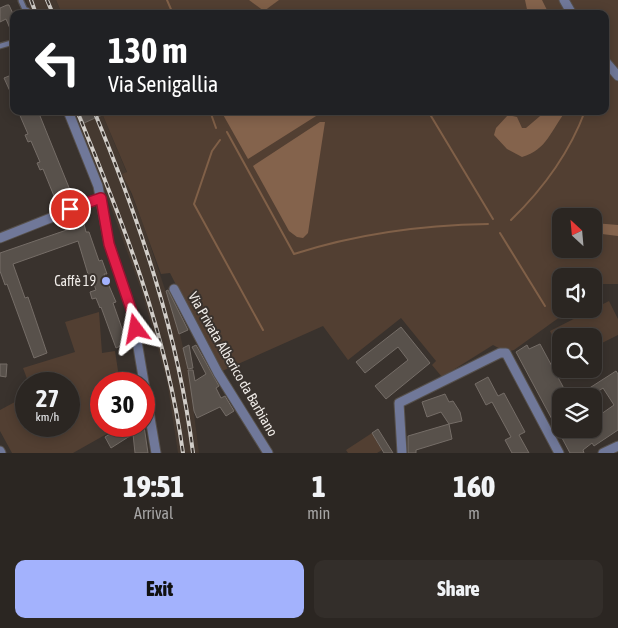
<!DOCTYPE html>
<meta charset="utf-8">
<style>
body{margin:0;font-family:"Asap Condensed",sans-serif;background:#332e2a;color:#f1f3f6;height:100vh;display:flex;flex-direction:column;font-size:19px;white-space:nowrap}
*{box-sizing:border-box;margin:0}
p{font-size:16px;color:#a6a5a5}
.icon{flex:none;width:28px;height:28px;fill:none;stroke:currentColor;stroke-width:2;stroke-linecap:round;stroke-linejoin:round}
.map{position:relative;height:453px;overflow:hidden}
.panel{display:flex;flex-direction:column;background:#2b2622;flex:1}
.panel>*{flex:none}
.guide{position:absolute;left:10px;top:10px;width:599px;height:105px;border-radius:10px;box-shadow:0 2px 12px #0003,0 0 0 1px #474340;background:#202124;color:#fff;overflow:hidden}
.needle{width:32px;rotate:334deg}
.controls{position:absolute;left:552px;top:208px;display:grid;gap:10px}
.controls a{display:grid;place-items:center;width:50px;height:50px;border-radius:10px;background:#2b2622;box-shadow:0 2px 12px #0003,0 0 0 1px #474340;font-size:25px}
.speed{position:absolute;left:15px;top:372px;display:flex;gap:10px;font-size:25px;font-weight:700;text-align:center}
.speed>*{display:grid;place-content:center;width:65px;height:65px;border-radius:50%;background:#2b2622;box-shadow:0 2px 12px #0003,0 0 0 1px #474340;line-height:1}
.speed small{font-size:12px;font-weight:400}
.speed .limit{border:8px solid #d22;background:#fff;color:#111}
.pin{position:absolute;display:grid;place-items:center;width:42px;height:42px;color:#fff;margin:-21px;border:2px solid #fff;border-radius:50%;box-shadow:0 1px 5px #0007}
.me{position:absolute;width:55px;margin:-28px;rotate:347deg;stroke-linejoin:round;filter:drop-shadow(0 0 4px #0008)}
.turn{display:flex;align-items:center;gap:18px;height:105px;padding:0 15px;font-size:22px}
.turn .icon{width:65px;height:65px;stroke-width:2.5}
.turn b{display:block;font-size:35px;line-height:42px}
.eta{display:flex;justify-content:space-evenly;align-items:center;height:85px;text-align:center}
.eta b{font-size:30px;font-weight:800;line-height:35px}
.primary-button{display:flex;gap:10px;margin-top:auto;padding:10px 15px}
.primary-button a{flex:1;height:58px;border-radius:10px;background:#a3b2fd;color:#111;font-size:20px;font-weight:800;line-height:58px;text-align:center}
.primary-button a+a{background:#332e2a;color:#f1f3f6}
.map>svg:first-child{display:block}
.built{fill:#453930}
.green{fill:#523f32;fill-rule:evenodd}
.forest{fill:#84634c}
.water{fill:#806048}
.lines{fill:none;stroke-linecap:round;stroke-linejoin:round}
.stream{stroke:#806048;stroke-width:2}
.building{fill:#58514b;stroke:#756d67}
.lane-casing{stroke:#56504b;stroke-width:7}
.street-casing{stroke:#56504b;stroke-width:11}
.lane{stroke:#707899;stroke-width:4.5}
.street{stroke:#707899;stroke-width:9}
.rail-casing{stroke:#d2cec9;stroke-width:4}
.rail{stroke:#39322d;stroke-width:2;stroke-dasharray:5.5;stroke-linecap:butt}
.route-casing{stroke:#92132f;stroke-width:12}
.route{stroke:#e11d48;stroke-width:9}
.poi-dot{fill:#a3b2fd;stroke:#39322d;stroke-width:2}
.labels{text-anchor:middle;stroke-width:4;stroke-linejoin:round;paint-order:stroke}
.poi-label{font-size:14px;fill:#f0ece8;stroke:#39322d;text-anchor:end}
.street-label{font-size:14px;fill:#f0ece8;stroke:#39322d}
</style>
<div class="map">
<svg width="618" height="453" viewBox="0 0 618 453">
<rect width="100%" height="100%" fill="#39322d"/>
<!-- built -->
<path class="built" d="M26 0H56L62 14H32Z
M72 111H101L127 173 123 174 142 221 180 334 189 374 199 453H178L167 381 142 292 103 186Z"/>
<!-- green -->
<path class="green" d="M56 0H559L567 14H62Z
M563 0H618V77L605 63V14H570Z
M605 68 618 82V284H599L594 293V276H561V309H571L514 350 506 352 493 345 442 377 432 365 436 361 401 318 348 360 323 326 220 372 170 273 161 274 132 194 122 174 127 172 101 111H605ZM561 216H594V249H561Z
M609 301 618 319V335L594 347V336H561V354L550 331Z
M99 312 102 353 115 351 120 384H101V426H111L112 431 73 453H12L0 431V410L26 396V426H69V384H29L23 368 75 352 65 322Z
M372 433 382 450 377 453H348L346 450Z"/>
<!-- forest -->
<path class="forest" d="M525 0H542L549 14H528Z
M221 111H324L248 159Z
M546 111H566C551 130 547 150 522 157L507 149 494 135 496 128 508 115 517 117 522 128H526Z
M320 122H325L308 233 303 238 297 237 289 231 253 166Z
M594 223 618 225V236L594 233Z"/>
<!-- water -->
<path class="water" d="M249 0H279L264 11Z"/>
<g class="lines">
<!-- stream -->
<path class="stream" d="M167 0 173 14
M210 111 216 128
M428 111 493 219
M227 132 294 254C356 234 422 225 488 224
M220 140 212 151 194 204 263 330
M511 220C543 189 569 154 585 111
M500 233 545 306"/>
</g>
<!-- building -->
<path class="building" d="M7 5H9L14 16 12 17 14 38 6 19 0 22V8Z
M14 74V100L4 78Z
M18 111H38L70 190 54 196 43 169 40 170 37 163 40 162 31 141 28 142 25 135 28 134Z
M79 111H111L84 123Z
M84 224 86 232H89L99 261 102 260 107 274H104L116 302 113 303 127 343 116 348 101 307 100 308 96 298 92 299 90 292 96 290 92 279 86 281 84 275 88 274 78 241 13 264 25 298 28 297 47 353 34 358 7 284 5 285 0 271V253Z
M168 290 188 330 179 334 166 291Z
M401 327 430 363 386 399 375 386 408 360 398 347 365 373 356 362Z
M540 344 568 396H554L561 410V429H594V419L614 405 603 388 591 396H577L616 371 618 374V430L594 446 592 443 583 450 584 453H570L516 352 527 345 529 349Z
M189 345 193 368 188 369 183 348Z
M196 345 219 386 216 388 221 398 225 396 234 411 226 416 220 407 197 418 194 411 188 370H193L195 381 206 374 192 347Z
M0 364H7L6 377 0 376Z
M488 377 498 396 504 393 525 432 519 435 529 453H512L505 440 511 437 492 402 486 405 475 384Z
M445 394 449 402 453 401 460 412 462 421 449 424 441 412 427 417 422 402Z
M449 424 452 439 416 450V453H408V436Z
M123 426H144L148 453H135L133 434 111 448 105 437Z
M378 429 393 453H384L372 433Z"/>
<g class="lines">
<!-- lane casing -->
<g class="lane-casing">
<path id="lane" d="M21 1 26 12
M0 46 14 42"/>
</g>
<!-- street casing -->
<g class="street-casing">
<path id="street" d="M564 0 572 14
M26 12 27 14
M605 61 618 76
M68 111 98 186 109 244 132 312 156 453
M0 238 101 198
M174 289 218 373 268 453
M0 451 1 453
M402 453 399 403 500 353H506L559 453
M603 453 618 446"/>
</g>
<!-- lane -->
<use href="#lane" class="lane"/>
<!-- street -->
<use href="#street" class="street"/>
<!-- rail casing -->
<g class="rail-casing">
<path id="rail" d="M31 0 36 14
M47 0 53 14
M77 111C124 225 166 330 183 453
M94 111C140 222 178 333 193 453"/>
</g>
<!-- rail -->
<use href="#rail" class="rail"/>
</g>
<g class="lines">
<!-- route casing -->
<g class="route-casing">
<path id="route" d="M70 209 101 198 109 244 132 312 136 329"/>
</g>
<!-- route -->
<use href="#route" class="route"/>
</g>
<!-- markers -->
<circle class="poi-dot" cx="106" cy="281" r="5"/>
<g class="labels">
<!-- poi labels -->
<g class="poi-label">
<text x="96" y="286">Caffè 19</text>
</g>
<!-- street labels -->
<g class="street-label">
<text transform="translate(233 364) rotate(60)" y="5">Via Privata Alberico da Barbiano</text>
</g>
</g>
</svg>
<div class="controls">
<a><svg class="needle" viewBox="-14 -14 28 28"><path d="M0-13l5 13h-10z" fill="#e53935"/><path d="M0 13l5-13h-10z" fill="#a6a5a5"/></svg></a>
<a><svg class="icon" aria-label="sound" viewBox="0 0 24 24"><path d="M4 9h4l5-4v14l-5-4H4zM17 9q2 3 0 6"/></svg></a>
<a><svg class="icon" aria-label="search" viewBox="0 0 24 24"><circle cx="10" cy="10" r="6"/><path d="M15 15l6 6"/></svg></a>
<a><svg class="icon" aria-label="layers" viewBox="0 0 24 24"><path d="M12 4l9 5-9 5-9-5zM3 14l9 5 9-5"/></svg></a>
</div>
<div class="speed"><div>27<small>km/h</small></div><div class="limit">30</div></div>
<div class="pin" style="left:70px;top:209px;background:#d93025"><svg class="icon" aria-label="arrive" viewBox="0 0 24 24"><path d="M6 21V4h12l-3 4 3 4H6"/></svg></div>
<svg class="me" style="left:136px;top:329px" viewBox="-20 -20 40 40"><path d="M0-17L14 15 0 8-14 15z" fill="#e11d48" stroke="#fff" stroke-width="4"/></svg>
<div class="guide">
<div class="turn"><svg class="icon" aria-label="left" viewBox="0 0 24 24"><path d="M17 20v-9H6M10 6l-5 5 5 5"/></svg><div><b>130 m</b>Via Senigallia</div></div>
</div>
</div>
<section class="panel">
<div class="eta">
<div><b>19:51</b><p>Arrival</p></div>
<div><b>1</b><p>min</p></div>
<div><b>160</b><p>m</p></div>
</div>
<div class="primary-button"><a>Exit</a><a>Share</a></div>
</section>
